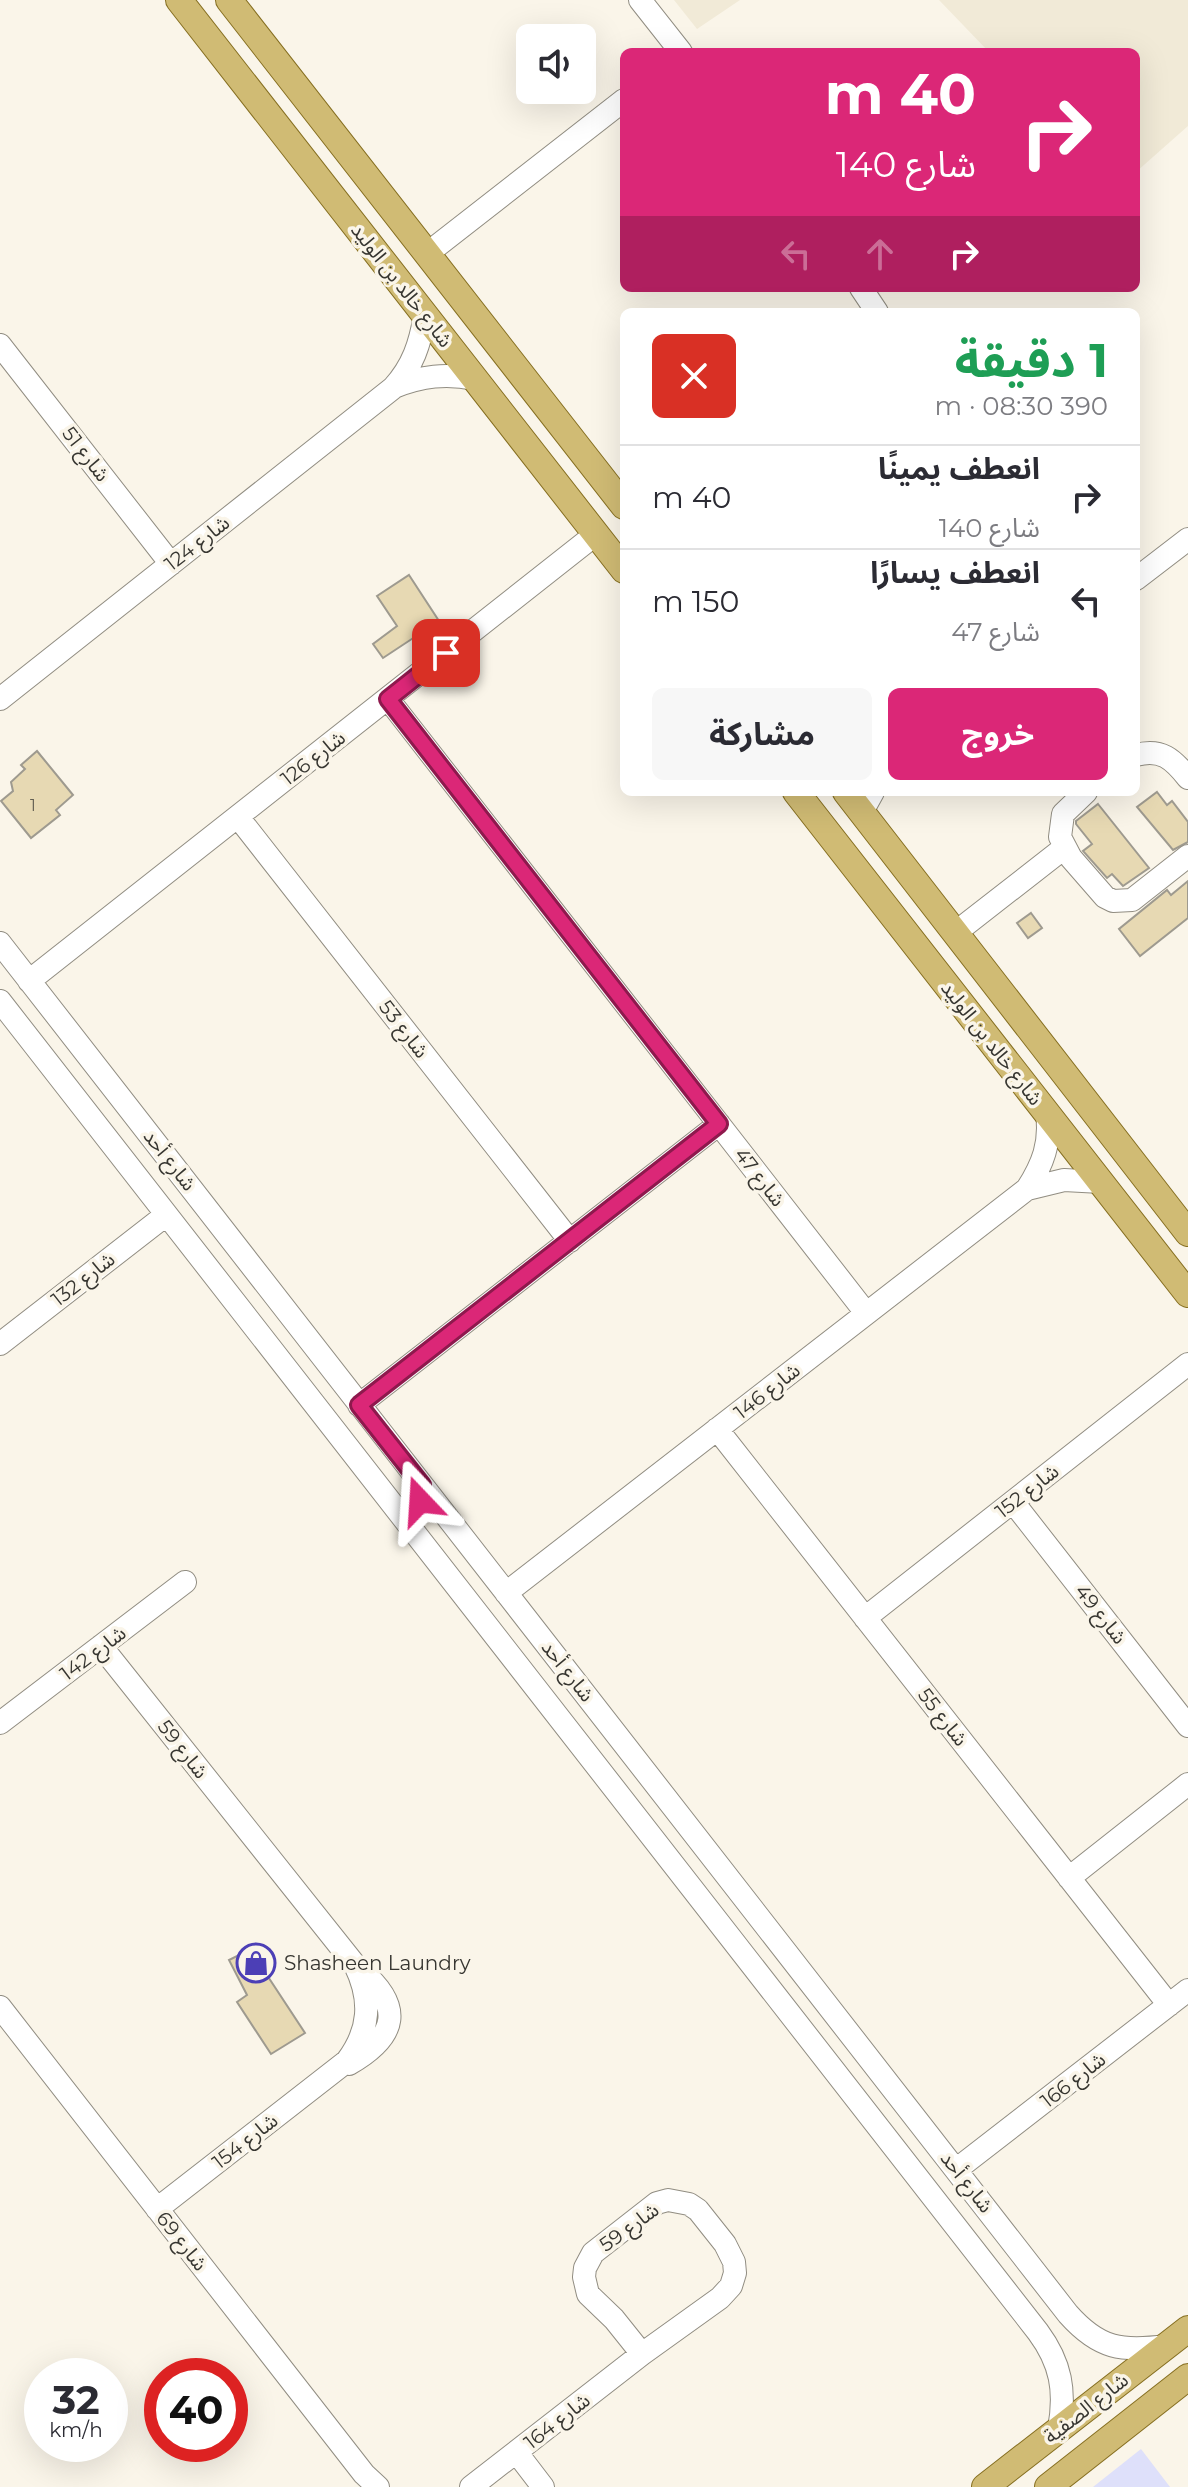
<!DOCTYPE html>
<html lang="ar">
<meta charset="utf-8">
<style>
body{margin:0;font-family:Montserrat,"Noto Sans Arabic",sans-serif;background:#f7f7f7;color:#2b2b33;direction:rtl;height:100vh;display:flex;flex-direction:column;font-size:30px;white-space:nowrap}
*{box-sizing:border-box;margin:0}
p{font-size:26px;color:#7c7c81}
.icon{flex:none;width:44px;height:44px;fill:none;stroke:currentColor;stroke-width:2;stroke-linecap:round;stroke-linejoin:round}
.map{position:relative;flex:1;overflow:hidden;direction:ltr}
.side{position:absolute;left:620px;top:308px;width:520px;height:488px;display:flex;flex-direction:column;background:#fff;border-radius:12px;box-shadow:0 8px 32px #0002;direction:rtl}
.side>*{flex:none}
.guide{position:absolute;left:620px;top:48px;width:520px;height:244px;border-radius:12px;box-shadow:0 8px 32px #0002;direction:rtl;background:#db2777;color:#fff;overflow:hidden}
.buttons{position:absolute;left:516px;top:24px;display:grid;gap:16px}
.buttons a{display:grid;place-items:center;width:80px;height:80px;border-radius:12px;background:#fff;box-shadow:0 8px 32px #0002;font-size:40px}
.speed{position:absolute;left:24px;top:2358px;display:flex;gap:16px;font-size:40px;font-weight:700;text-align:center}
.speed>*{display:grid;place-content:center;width:104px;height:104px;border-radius:50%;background:#fff;box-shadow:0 8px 32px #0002;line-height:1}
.speed small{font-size:20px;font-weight:400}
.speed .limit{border:12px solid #d22;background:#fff;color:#111}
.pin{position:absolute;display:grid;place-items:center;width:68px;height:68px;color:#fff;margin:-34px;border-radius:16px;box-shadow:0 4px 12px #0006}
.me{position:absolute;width:88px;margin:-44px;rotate:340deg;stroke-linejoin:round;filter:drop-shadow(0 0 6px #0008)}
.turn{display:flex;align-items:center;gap:28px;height:168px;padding:0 32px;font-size:36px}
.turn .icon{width:104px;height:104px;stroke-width:2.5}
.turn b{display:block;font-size:56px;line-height:68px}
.lanes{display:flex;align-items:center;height:76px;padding:0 32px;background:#0003;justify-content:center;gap:40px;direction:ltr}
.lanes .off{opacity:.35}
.round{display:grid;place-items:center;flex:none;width:84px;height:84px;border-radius:12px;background:#f7f7f7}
.head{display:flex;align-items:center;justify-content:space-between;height:136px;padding:0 32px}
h1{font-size:48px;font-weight:700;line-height:60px;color:#1e9e55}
.cta{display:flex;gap:16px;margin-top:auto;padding:16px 32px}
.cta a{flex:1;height:92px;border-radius:12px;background:#db2777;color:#fff;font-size:32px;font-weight:700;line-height:92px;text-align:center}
.cta a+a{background:#f7f7f7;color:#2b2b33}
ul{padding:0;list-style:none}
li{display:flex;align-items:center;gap:24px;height:104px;padding:0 32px;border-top:2px solid #e1e1e2}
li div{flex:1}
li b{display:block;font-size:30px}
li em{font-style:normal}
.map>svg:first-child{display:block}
.built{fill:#f1ead7}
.green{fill:#dee0fa}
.building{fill:#e7d9b3;stroke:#9e9a8f;stroke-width:2}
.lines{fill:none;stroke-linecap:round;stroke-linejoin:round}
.minor-casing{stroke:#918d82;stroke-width:24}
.major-casing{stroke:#866f21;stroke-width:28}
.minor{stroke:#fff;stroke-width:22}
.major{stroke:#d0bb74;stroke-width:26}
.route-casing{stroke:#8e194d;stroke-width:20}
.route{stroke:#db2777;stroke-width:14}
.labels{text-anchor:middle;stroke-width:7;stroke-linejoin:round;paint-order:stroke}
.number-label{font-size:16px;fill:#635f52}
.street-label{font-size:20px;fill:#373631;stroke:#faf5e9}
.poi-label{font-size:20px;fill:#373631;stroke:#faf5e9;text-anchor:start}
</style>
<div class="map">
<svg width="1188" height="2487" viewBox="0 0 1188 2487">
<rect width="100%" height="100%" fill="#faf5e9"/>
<!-- built -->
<path class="built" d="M674 0H740L697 29Z
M939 0H1188V126L1136 172V52H989Z"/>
<!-- green -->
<path class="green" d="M1141 2449 1170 2487H1093Z"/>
<!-- building -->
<path class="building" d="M409 575 439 621 383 658 373 644 397 626 377 596Z
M37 751 73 795 56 810 60 815 31 838 1 801 13 791 11 782 25 769 21 765Z
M1157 792 1167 805 1172 801 1188 822V842L1173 850 1137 807Z
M1098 804 1149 868 1123 886 1112 874 1107 878 1083 851 1092 844 1076 824V821Z
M1188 881V918L1140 956 1119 929 1167 890 1171 895Z
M1031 913 1042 928 1028 938 1017 923Z
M253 1948 261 1966 305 2033 271 2054 237 2002 247 1995 229 1960Z"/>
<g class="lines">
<!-- minor casing -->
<g class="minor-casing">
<path id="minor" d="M640 0 681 52
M428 253 624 100
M861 288 877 312
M0 345 171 564
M394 387C422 376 446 373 475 379
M1136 579 1188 539
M0 699 393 388C413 366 420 344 425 315
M388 699 866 1313
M1136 755C1161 748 1173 759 1188 778
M1086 792 1063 814 1060 837 1071 858 1105 897 1113 901 1132 900 1188 856
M862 812 873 792
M238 817 570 1241
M955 933 1064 848
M0 943 1068 2314C1099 2349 1122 2352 1166 2346
M29 981 596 534
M0 1001 1038 2332C1061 2363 1066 2391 1059 2429
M1027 1189 1064 1180 1101 1182
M0 1344 166 1215
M359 1405 719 1124
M717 1429 1169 2005
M1013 1502 1188 1726
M506 1593 1027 1189C1043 1164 1051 1143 1047 1114
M865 1618 1188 1364
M101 1646 355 1965C372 2000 370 2030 347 2061L157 2209
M0 1723 185 1582
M1069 1878 1188 1784
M0 2007 364 2474 378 2487
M349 2064C398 2036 404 2006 359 1969
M957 2169 1188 1990
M517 2453 543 2487
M471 2487 642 2354 720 2298 731 2286 735 2273 734 2262 725 2244 698 2210 689 2204 668 2200 657 2203 593 2253 585 2268 584 2277 588 2294 614 2319 642 2354"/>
</g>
<!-- major casing -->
<g class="major-casing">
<path id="major" d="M179 0 624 570
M229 0 624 506
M796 792 1188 1294
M846 792 1188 1233
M985 2487 1188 2329
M1048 2487 1188 2377"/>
</g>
<!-- minor -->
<use href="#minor" class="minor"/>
<!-- major -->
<use href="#major" class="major"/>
</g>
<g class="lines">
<!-- route casing -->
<g class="route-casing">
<path id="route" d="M420 1501 422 1485 359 1405 719 1124 388 699 446 653"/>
</g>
<!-- route -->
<use href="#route" class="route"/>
</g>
<!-- icons -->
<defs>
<g id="shop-ring" transform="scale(2)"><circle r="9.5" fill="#faf5e9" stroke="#4c3fb6" stroke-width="1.5"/><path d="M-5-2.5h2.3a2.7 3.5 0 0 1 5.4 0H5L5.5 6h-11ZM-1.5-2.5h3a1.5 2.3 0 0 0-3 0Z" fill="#4c3fb6"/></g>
</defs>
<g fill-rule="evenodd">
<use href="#shop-ring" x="256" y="1963"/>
</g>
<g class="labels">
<!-- number labels -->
<g class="number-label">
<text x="33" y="811">1</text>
</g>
<!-- street labels -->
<g class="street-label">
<text transform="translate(402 285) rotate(52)" y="7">شارع خالد بن الوليد</text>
<text transform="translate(86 454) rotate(52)" y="7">شارع 51</text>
<text transform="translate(197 543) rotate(-38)" y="7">شارع 124</text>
<text transform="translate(313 758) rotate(-38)" y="7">شارع 126</text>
<text transform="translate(404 1029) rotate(52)" y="7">شارع 53</text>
<text transform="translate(992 1043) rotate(52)" y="7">شارع خالد بن الوليد</text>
<text transform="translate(170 1160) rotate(52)" y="7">شارع أحد</text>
<text transform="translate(760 1177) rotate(52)" y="7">شارع 47</text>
<text transform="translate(83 1279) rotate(-38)" y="7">شارع 132</text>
<text transform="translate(767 1391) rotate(-38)" y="7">شارع 146</text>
<text transform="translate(1027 1491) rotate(-38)" y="7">شارع 152</text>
<text transform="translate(1101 1614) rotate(52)" y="7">شارع 49</text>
<text transform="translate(93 1653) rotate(-37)" y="7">شارع 142</text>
<text transform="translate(568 1671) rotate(52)" y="7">شارع أحد</text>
<text transform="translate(943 1717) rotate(52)" y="7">شارع 55</text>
<text transform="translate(183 1749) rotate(52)" y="7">شارع 59</text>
<text transform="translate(1073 2080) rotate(-38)" y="7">شارع 166</text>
<text transform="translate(245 2141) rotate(-38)" y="7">شارع 154</text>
<text transform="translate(967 2182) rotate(52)" y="7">شارع أحد</text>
<text transform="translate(629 2227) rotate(-36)" y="7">شارع 59</text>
<text transform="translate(182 2241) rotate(52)" y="7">شارع 69</text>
<text transform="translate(1086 2408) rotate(-38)" y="7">شارع الصفية</text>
<text transform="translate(557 2421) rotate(-38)" y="7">شارع 164</text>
</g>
<!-- poi labels -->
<g class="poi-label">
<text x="284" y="1970">Shasheen Laundry</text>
</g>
</g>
</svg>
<div class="buttons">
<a><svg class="icon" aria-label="sound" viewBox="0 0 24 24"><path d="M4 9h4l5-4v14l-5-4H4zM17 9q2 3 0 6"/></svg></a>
</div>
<div class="speed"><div>32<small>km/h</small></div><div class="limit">40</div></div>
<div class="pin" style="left:446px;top:653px;background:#d93025"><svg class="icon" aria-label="arrive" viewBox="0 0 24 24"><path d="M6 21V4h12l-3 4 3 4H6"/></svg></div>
<svg class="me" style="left:420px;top:1501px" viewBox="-20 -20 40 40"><path d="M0-17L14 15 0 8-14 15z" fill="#db2777" stroke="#fff" stroke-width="4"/></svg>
<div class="guide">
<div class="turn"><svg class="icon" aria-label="right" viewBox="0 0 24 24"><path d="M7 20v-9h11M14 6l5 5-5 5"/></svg><div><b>40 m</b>شارع 140</div></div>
<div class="lanes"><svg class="icon off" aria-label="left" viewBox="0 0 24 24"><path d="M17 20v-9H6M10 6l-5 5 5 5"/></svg><svg class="icon off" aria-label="ahead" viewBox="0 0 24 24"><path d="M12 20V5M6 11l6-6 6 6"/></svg><svg class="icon" aria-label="right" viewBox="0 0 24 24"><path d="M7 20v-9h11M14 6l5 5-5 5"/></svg></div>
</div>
<section class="side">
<div class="head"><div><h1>1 دقيقة</h1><p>390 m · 08:30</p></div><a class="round" style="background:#d93025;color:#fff"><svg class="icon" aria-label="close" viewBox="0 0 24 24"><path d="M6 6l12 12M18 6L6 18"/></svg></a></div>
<ul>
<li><svg class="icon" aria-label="right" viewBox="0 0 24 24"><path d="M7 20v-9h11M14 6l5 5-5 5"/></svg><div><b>انعطف يمينًا</b><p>شارع 140</p></div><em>40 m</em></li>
<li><svg class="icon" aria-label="left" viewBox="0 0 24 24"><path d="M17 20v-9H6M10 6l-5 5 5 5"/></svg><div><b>انعطف يسارًا</b><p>شارع 47</p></div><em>150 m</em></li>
</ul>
<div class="cta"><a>خروج</a><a>مشاركة</a></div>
</section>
</div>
